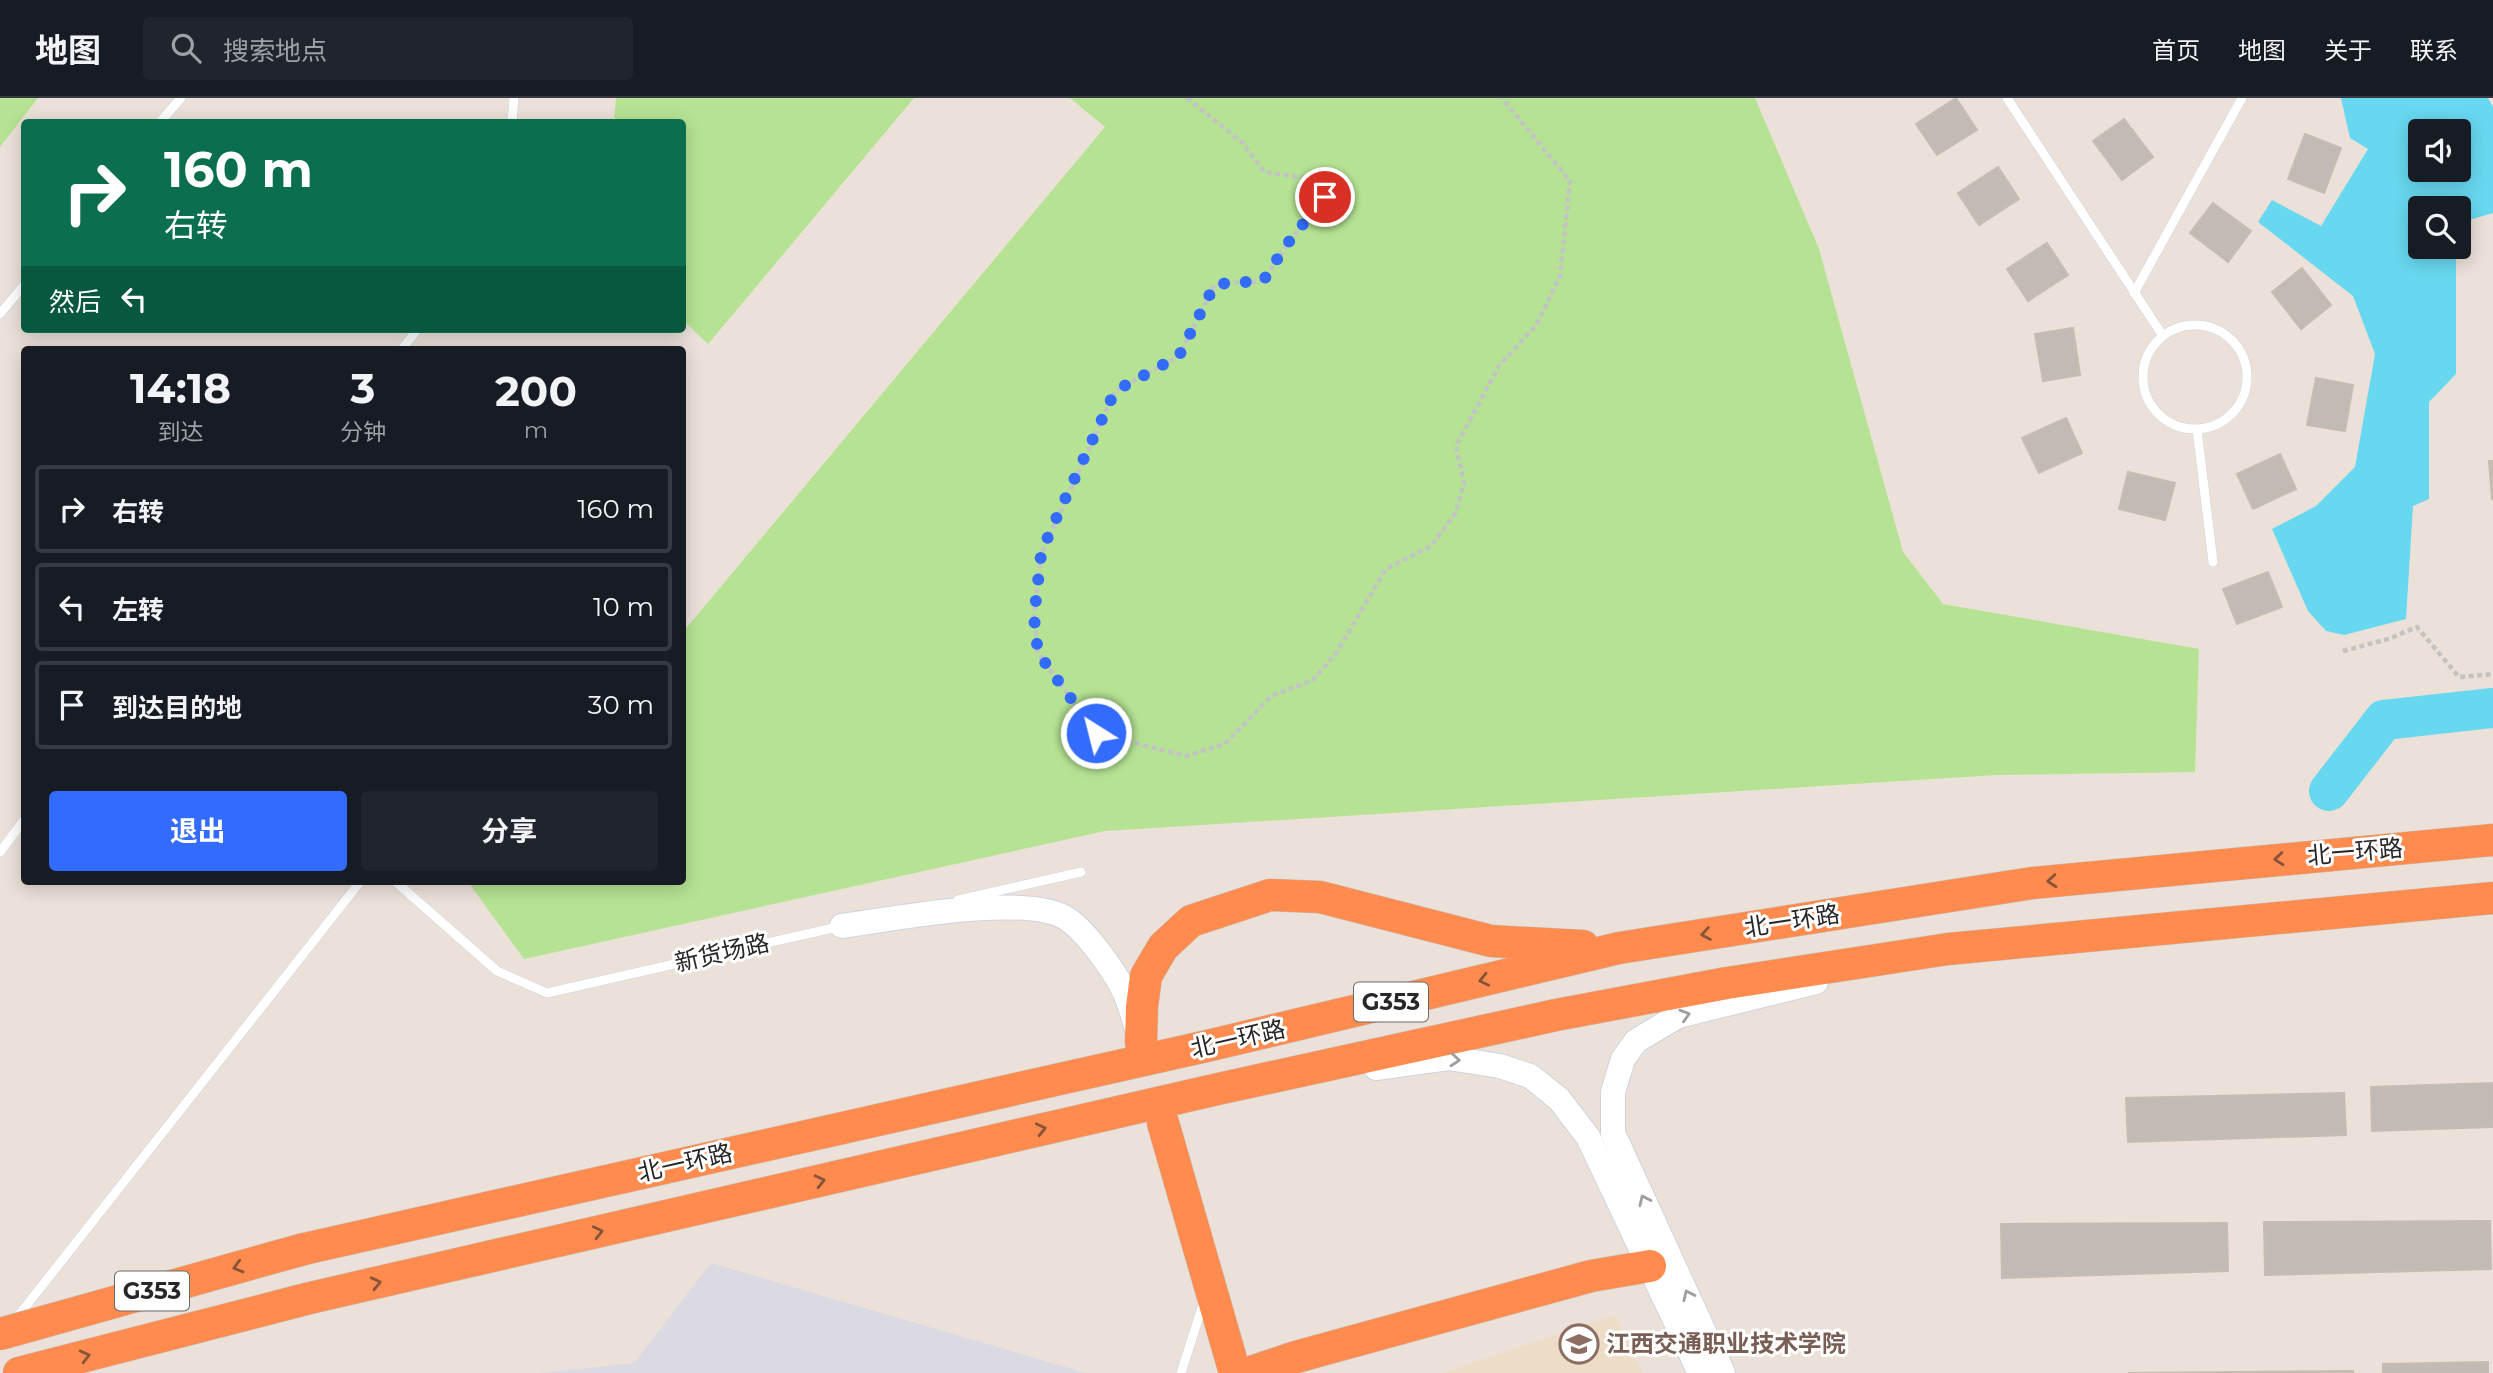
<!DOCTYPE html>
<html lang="zh">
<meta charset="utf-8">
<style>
body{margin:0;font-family:Montserrat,"Noto Sans SC",sans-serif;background:#20242c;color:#f1f3f6;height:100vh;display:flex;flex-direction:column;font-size:26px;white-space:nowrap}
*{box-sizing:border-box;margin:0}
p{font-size:23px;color:#9ea1a6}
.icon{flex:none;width:38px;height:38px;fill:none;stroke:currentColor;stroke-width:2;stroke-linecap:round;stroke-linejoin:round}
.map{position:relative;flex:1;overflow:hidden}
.details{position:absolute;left:21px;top:248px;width:665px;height:539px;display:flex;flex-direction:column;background:#171b24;border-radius:7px;box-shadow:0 4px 18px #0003}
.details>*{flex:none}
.hud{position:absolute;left:21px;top:21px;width:665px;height:214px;border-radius:7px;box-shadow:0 4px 18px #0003;background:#0b6e4f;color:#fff;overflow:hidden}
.controls{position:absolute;left:2408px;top:21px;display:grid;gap:14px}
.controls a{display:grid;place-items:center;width:63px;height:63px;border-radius:7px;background:#171b24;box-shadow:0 4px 18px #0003;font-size:35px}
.pin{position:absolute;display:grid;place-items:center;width:60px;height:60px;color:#fff;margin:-30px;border:4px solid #fff;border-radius:50%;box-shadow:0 2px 7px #0007}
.me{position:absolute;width:77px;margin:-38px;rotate:324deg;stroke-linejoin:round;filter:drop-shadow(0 0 5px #0008)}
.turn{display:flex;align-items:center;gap:24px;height:147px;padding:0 28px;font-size:32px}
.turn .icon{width:91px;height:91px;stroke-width:2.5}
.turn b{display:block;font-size:49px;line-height:60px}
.then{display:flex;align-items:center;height:66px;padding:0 28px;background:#0003;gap:14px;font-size:26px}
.eta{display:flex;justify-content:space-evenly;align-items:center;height:119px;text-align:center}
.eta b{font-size:42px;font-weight:700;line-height:49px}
.cta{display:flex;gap:14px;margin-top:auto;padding:14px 28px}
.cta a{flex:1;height:80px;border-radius:7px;background:#336bfd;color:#fff;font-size:28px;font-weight:700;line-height:80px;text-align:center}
.cta a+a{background:#20242c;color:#f1f3f6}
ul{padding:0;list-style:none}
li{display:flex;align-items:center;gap:21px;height:88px;margin:0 14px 10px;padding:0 14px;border:4px solid #363941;border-radius:7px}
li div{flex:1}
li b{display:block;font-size:26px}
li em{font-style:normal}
header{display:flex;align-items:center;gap:42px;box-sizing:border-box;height:98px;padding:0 35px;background:#171b24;border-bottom:2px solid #363941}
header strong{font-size:33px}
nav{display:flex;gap:38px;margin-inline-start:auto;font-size:24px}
.search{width:490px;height:63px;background:#20242c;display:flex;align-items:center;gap:18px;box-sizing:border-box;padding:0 24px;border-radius:7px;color:#9ea1a6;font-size:26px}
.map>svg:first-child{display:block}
.industrial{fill:#dbd9e2}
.education{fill:#edddc7}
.green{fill:#b5e393}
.water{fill:#68d8f0;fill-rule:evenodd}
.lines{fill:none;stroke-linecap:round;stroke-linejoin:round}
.river{stroke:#68d8f0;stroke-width:40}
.building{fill:#c2bbb5;stroke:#c6bdb2;stroke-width:2}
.highway-tunnel{stroke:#c4bcb5;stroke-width:32;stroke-dasharray:32 16;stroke-linecap:butt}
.lane-casing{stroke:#ced3e1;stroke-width:10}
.secondary-casing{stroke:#ced3e1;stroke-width:26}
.highway-casing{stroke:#c3c3c3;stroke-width:33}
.path{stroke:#c3c3c3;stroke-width:4.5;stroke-dasharray:5 3.5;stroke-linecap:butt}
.lane{stroke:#fff;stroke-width:9}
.secondary{stroke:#fff;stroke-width:24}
.highway{stroke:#ff8b4f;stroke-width:32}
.highway-bridge-casing{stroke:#c3c3c3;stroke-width:33;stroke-linecap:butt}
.highway-bridge{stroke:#ff8b4f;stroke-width:32}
.oneway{stroke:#885439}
.oneway2{stroke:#9e9e9e}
.route{stroke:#336bfd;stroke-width:12;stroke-dasharray:0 21.6}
.labels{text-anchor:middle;stroke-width:6;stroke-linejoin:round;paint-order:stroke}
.shield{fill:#fff;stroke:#686868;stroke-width:2}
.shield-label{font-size:23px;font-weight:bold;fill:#272727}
.street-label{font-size:24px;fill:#272727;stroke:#fff}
.education-label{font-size:24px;font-weight:bold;fill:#785e54;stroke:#fff;text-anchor:start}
</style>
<header>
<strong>地图</strong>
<div class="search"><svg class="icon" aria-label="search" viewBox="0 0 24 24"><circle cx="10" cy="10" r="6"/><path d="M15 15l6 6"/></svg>搜索地点</div>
<nav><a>首页</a><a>地图</a><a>关于</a><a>联系</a></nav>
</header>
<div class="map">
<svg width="2493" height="1275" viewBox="0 0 2493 1275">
<rect width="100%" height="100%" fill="#ebe1d8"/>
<!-- industrial -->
<path class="industrial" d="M711 1165 1086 1275H540L634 1265Z"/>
<!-- education -->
<path class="education" d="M1615 1217 1642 1275H1442Z"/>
<!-- green -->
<path class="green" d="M0 0H38L0 49Z
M616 0H914L708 246 683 222 682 24H614Z
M1070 0H1755L1819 151 1903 454 1943 506 2199 551 2195 674 1996 677 1105 733 524 861 471 788 474 784H682L683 534 1105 29Z"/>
<!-- water -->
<path class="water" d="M2341 0H2488L2493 9V115L2459 125V110H2420V149H2456V276L2429 304V401L2413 408 2406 521 2344 537 2326 533 2308 513 2272 431 2316 408 2355 369 2375 256 2353 198 2258 124 2272 102 2321 128 2368 51 2350 40ZM2420 33H2459V72H2420Z"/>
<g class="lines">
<!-- river -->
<path class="river" d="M2329 693 2384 622 2493 610"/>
</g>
<!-- building -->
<path class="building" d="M1956 0 1977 32 1937 57 1916 26Z
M2124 21 2153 59 2122 82 2093 43Z
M2305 36 2341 50 2324 95 2288 81Z
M1998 69 2019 101 1979 127 1958 95Z
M2213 105 2251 133 2228 164 2190 135Z
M2047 145 2068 177 2028 203 2007 171Z
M2302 170 2331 207 2301 231 2272 194Z
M2073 230 2080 277 2043 283 2035 236Z
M2316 280 2353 287 2345 333 2307 327Z
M2066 320 2082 355 2039 375 2022 340Z
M2280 356 2296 391 2253 411 2237 376Z
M2489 363H2493V401H2492Z
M2128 374 2175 385 2165 422 2119 411Z
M2268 474 2282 509 2237 526 2223 491Z
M2493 985V1029L2372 1033 2371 989Z
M2344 995 2346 1037 2128 1044 2126 1000Z
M2490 1123 2491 1171 2265 1177 2264 1124Z
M2227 1125 2228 1173 2002 1180 2001 1126Z
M2488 1264V1275H2383V1266Z
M2353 1273V1275H2128Z"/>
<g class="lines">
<!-- highway-tunnel -->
<path class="highway-tunnel" d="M1141 944 1163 1025"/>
<!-- lane casing -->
<g class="lane-casing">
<path id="lane" d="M2007 0 2163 238
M160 24 181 0
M512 24 514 0
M2134 195 2242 0
M0 216 24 187
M2143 279a52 52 0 1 1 104 0a52 52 0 1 1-104 0Z
M401 252 418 231
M2197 331 2213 464
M0 754 24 722
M396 784 497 873 547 895 842 828
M958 802 1081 774
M15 1222 360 784
M1181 1275 1204 1203"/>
</g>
<!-- secondary casing -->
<g class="secondary-casing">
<path id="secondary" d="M842 828C893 821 1021 796 1064 819 1083 829 1114 872 1124 893 1130 905 1133 920 1138 933
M1376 970 1448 960 1500 968 1530 978 1559 1001 1588 1039 1700 1275
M1723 1275 1613 1035V994L1623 961 1636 943 1678 918 1816 884"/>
</g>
<!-- highway casing -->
<g class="highway-casing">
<path id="highway" d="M1141 944 1142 909 1146 878 1163 849 1191 823 1270 797 1320 799 1491 843 1583 848
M1163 1025 1235 1275
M304 1151 1207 948 1619 850 2032 785 2493 742
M19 1275 310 1200 1218 991 1556 917 1727 885 1948 851 2493 800
M1248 1275 1296 1259 1591 1178 1650 1168"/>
</g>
<!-- path -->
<path class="path" d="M1187 0 1243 45 1264 74 1307 80 1325 99 1287 146 1263 183 1215 186 1179 258 1115 293 1041 457 1034 519 1038 555 1096 635 1186 658 1225 646 1271 598 1313 582 1336 555 1386 471 1431 448 1455 416 1464 385 1456 348 1499 268 1537 226 1560 178 1570 83 1502 0
M2343 553 2388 541 2417 529 2459 579 2493 576"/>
<!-- lane -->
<use href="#lane" class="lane"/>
<!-- secondary -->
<use href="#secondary" class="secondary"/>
<!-- highway -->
<use href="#highway" class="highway"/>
<!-- highway-bridge casing -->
<g class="highway-bridge-casing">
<path id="highway-bridge" d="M0 1236 304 1151"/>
</g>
<!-- highway-bridge -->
<use href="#highway-bridge" class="highway-bridge"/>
</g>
<!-- one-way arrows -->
<defs><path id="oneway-chevron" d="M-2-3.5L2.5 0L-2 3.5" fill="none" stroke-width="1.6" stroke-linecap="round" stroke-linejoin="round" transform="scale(1.75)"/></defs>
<g class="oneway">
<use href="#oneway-chevron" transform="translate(2279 761) rotate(175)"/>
<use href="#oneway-chevron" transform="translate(2052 783) rotate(175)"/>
<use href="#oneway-chevron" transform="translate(1706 836) rotate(171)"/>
<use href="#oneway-chevron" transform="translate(1484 882) rotate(167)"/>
<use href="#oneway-chevron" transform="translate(1041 1031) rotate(-13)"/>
<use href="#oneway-chevron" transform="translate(820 1083) rotate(-13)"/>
<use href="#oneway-chevron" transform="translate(598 1134) rotate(-13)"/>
<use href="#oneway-chevron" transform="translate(238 1169) rotate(164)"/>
<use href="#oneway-chevron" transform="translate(376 1185) rotate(-13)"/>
<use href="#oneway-chevron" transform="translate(85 1258) rotate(-14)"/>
</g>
<g class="oneway2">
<use href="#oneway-chevron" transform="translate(1685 917) rotate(-17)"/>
<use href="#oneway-chevron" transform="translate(1455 962) rotate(5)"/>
<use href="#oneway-chevron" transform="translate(1644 1102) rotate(-115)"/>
<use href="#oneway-chevron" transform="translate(1688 1197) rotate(-115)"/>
</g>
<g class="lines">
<!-- route -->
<path class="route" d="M1096 635 1038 555 1034 519 1041 457 1049 436 1115 293 1179 258 1215 186 1263 183 1287 146 1325 99"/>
</g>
<!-- icons -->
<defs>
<g id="university-ring" transform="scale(2.0125)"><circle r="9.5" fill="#fff" stroke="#8d6e63" stroke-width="1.5"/><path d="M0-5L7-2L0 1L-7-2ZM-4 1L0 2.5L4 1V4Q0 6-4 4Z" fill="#8d6e63"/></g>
</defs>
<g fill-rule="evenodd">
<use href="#university-ring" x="1579" y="1246"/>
</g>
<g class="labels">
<!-- shield labels -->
<g class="shield">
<rect x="1354" y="884.5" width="74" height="39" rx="5"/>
<rect x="115" y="1173.5" width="74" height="39" rx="5"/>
</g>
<g class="shield-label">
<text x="1391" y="912">G353</text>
<text x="152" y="1201">G353</text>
</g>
<!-- street labels -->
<g class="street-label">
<text transform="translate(2355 754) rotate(-5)" y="8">北一环路</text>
<text transform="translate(1792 823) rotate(-9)" y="8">北一环路</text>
<text transform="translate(722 855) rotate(-13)" y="8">新货场路</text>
<text transform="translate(1238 941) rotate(-13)" y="8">北一环路</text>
<text transform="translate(685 1065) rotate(-13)" y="8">北一环路</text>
</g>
<!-- education labels -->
<g class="education-label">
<text x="1606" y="1254">江西交通职业技术学院</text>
</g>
</g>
</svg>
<div class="controls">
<a><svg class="icon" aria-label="sound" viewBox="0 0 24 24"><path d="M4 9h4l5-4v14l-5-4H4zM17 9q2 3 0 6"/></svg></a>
<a><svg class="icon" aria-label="search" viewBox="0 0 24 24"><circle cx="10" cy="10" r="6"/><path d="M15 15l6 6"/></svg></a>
</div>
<div class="pin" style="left:1325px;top:99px;background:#d93025"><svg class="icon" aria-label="arrive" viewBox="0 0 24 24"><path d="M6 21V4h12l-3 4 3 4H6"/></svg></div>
<svg class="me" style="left:1096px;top:635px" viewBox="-20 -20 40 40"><circle r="17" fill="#336bfd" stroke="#fff" stroke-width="3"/><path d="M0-11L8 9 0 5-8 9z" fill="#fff"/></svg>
<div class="hud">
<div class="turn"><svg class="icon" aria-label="right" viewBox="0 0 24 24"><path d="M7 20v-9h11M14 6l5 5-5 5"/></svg><div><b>160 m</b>右转</div></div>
<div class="then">然后<svg class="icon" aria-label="left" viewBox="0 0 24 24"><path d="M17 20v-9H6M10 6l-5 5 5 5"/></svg></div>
</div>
<section class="details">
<div class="eta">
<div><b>14:18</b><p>到达</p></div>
<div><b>3</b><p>分钟</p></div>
<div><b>200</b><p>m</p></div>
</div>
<ul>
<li><svg class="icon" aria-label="right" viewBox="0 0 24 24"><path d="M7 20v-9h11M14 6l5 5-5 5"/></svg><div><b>右转</b></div><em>160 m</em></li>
<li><svg class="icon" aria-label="left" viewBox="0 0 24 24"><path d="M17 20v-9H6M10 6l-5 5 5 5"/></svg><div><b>左转</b></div><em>10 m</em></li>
<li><svg class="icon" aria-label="arrive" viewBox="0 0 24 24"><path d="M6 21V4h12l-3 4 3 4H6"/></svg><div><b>到达目的地</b></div><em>30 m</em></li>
</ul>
<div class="cta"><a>退出</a><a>分享</a></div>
</section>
</div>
